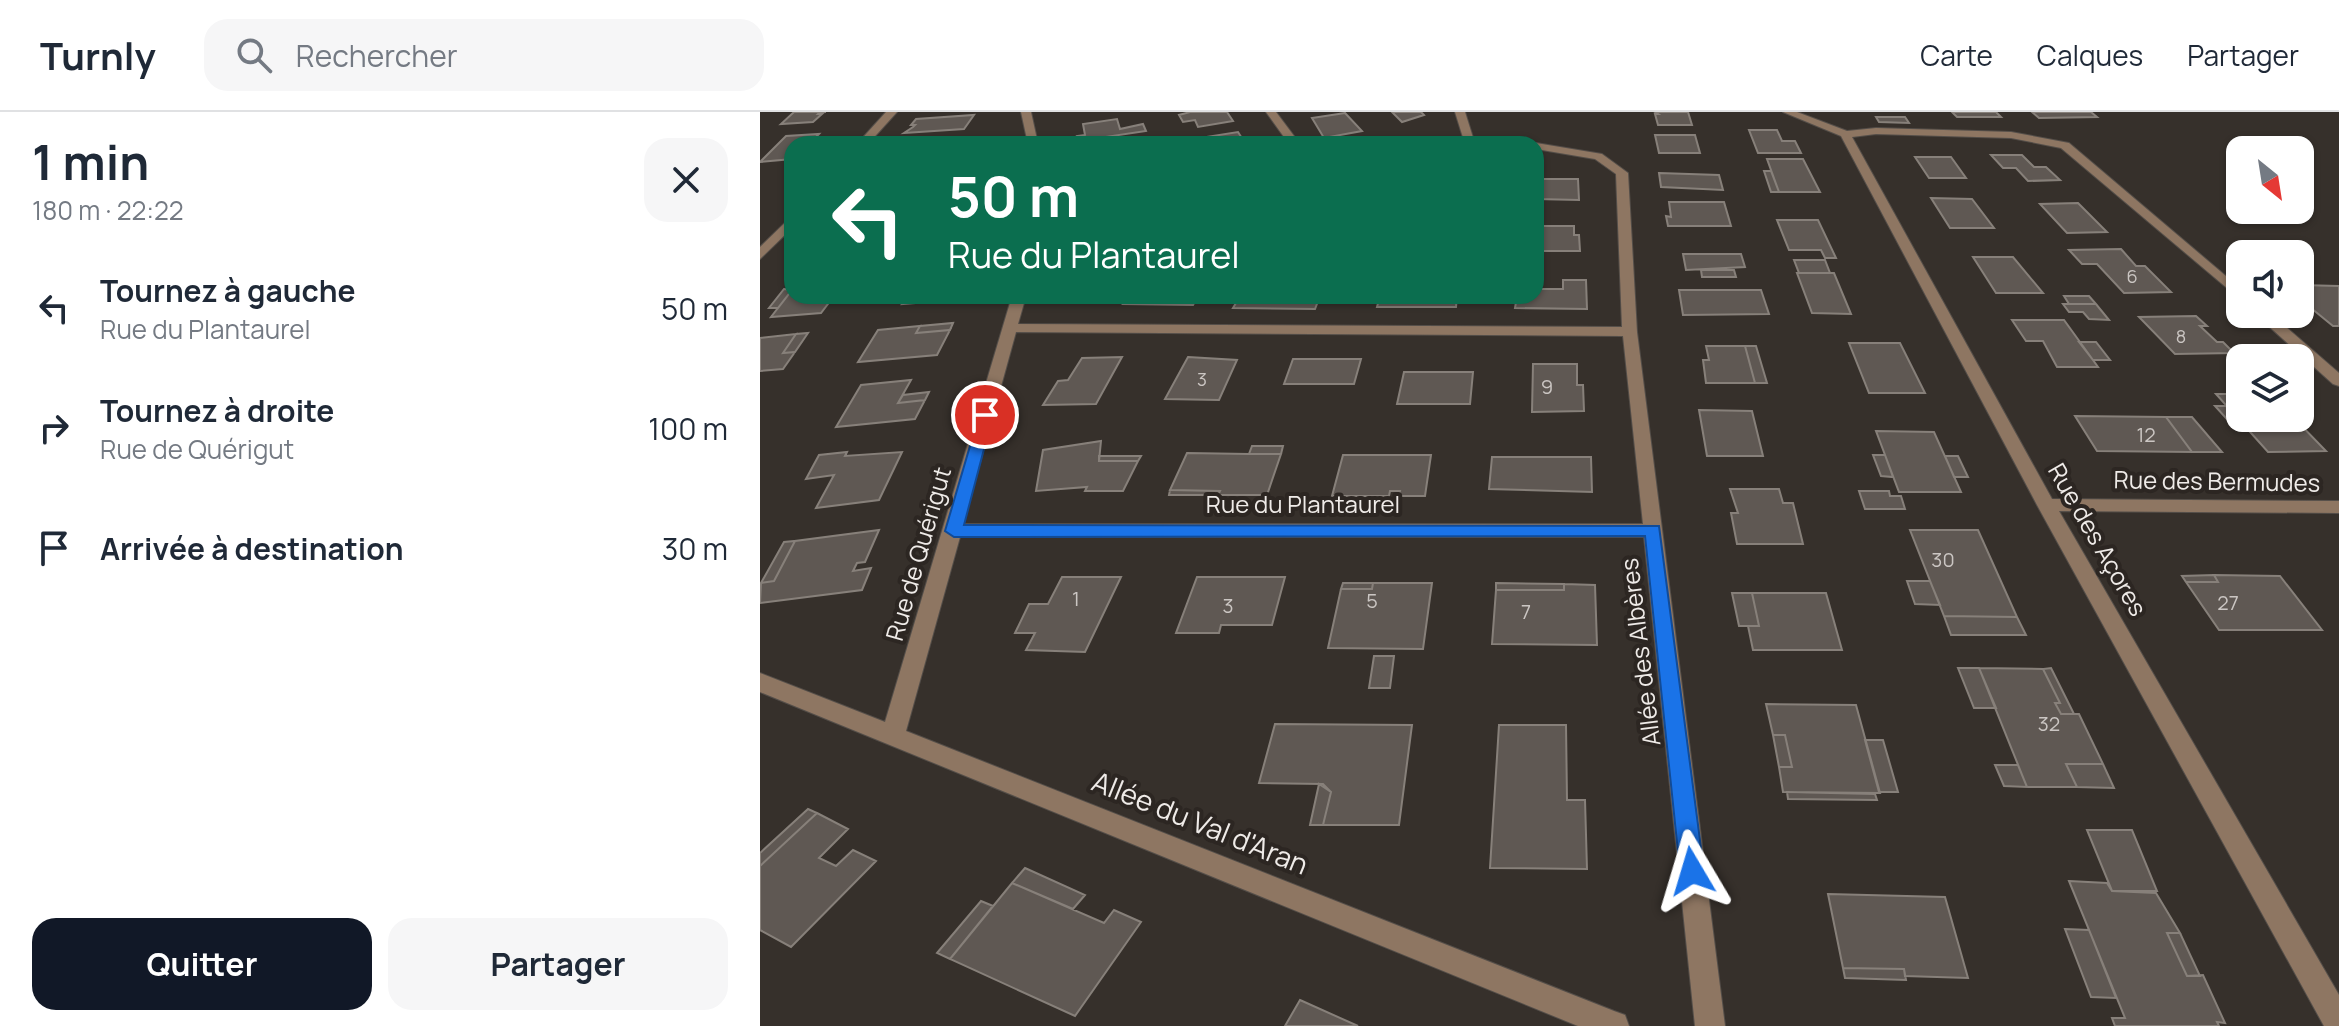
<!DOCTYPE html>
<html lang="fr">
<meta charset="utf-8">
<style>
body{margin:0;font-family:Manrope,sans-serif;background:#f6f6f7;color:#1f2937;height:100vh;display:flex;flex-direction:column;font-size:30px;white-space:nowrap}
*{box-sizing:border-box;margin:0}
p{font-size:26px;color:#747a83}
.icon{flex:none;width:44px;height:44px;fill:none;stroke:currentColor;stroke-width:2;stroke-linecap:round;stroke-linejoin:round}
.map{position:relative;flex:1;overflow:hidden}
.drawer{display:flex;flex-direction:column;background:#fff;width:760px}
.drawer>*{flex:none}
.top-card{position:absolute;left:24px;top:24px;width:760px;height:168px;border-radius:24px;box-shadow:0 2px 6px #0004;background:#0b6e4f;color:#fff;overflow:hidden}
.needle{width:52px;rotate:150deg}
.buttons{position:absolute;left:1466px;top:24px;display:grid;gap:16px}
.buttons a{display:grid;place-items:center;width:88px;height:88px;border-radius:16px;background:#fff;box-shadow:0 2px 6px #0004;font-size:40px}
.pin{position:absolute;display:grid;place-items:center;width:68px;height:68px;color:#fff;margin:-34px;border:4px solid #fff;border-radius:50%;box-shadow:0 2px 8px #0007}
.me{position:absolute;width:88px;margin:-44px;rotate:353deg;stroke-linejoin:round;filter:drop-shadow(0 0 6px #0008)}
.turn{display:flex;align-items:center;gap:28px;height:168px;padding:0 32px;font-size:36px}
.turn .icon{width:104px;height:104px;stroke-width:2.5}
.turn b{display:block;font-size:56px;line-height:68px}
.round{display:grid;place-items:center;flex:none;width:84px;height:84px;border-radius:24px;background:#f6f6f7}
.headline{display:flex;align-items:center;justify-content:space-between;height:136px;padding:0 32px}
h1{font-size:48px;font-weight:700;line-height:60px}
.cta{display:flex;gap:16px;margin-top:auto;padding:16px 32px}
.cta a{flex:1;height:92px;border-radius:24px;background:#111827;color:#fff;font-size:32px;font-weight:700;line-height:92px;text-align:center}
.cta a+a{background:#f6f6f7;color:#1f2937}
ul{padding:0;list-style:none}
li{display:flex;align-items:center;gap:24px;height:120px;padding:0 32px}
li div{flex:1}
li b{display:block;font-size:30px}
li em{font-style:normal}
header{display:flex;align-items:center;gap:48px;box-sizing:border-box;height:112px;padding:0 40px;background:#fff;border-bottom:2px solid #e0e1e3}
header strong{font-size:38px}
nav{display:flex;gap:44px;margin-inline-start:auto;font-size:28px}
.search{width:560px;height:72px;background:#f6f6f7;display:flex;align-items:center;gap:20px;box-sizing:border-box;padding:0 28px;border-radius:24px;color:#747a83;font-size:30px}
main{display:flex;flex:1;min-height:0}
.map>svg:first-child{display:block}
.building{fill:#5f5853;stroke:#87807a;stroke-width:2}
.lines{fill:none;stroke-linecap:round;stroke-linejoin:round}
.minor-casing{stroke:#544e49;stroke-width:2}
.minor{fill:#8e7662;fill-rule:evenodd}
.route{fill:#1a73e8;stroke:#114b97;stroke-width:2}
.labels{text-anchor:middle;stroke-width:8;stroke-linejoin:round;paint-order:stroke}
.far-number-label{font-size:18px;fill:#cbc6c3}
.number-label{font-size:20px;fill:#cbc6c3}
.street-label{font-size:24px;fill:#efebe8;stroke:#2c2622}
.near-street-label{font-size:28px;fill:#efebe8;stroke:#2c2622}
</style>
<header>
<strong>Turnly</strong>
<div class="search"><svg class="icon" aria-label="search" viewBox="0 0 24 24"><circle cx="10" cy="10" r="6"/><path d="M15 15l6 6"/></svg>Rechercher</div>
<nav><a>Carte</a><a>Calques</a><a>Partager</a></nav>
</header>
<main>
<section class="drawer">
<div class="headline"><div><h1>1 min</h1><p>180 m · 22:22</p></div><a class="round"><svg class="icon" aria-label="close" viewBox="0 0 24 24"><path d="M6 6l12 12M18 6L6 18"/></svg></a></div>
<ul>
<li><svg class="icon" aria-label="left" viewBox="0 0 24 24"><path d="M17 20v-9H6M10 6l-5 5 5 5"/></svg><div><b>Tournez à gauche</b><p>Rue du Plantaurel</p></div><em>50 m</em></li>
<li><svg class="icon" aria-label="right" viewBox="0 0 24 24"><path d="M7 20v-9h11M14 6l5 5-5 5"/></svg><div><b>Tournez à droite</b><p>Rue de Quérigut</p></div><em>100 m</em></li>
<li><svg class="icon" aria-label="arrive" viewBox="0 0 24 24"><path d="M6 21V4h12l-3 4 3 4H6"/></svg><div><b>Arrivée à destination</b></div><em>30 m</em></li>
</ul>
<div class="cta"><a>Quitter</a><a>Partager</a></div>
</section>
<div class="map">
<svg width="1579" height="914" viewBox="0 0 1579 914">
<rect width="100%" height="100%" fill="#36302b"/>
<!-- building -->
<path class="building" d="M34 0H66H60L58 2H62L53 10 21 12Z
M430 0H467L473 9 438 15 435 8 423 10 419 3Z
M632 0H661L664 3 642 10Z
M895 0H928L932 13H898L895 2H898Z
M1236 0 1241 5H1197L1192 0Z
M1272 0H1331L1337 5 1279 6Z
M585 1 602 19 564 26 552 6Z
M214 3 204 17 144 21 153 15 155 13H151L156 7Z
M1116 5H1145L1149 11 1119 10Z
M357 7 360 17 383 12 386 19 319 29 317 24 325 23 323 12Z
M989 18H1017L1022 29H1035L1041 41H998Z
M478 20 485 31 443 32 440 26Z
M59 22 49 32H32V47L0 50 26 24Z
M895 23H935L940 41H899Z
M1231 43H1262L1274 55H1286L1300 68 1268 69 1256 56H1243Z
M1155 45H1191L1206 66H1169Z
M1007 47H1043L1060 80H1019Z
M1004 59H1011L1019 80H1011Z
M899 61 959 63 963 78 901 75Z
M776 67H818L819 88 776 87Z
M1171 86 1212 87 1234 116H1190Z
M909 90H964L971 114H908L906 104 911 105Z
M1318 91 1347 120 1307 121 1280 92Z
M1017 108H1058L1076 146H1065L1061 138H1029Z
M781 114H814V123H819L820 139H780Z
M1361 137 1376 154H1385L1411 180 1364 181 1337 152H1322L1309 138Z
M923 142H981L985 155 926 158Z
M1213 145H1253L1283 181H1236Z
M1034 148H1065L1070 161H1039Z
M941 158H974L976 165H942Z
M1037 161H1074L1091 202 1052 201Z
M803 168H826L827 197 755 196 757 184H776V177H803Z
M1540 173 1579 174V214H1573L1540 187Z
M24 177 32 178 18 196H9Z
M32 178V184H74L61 201 11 205Z
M919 178H1001L1009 202 923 203Z
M147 184H207L206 187 142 192Z
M368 184H438L433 193 363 192Z
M480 184H560L555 197 473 196Z
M620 184H697L696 195H617Z
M1304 184H1329L1336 192H1309Z
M1303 192H1336L1349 208 1329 207 1323 200H1309Z
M1436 204 1447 214H1440L1457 230H1463L1474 241 1415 242 1379 205Z
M1252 208H1304L1338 255H1297L1283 229H1266Z
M193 211 190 218 156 221 160 214Z
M160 214 156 221 190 218 177 243 98 250 118 218Z
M48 221 35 240 23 241 36 222Z
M36 222 23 241 35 240 23 257 0 259V226Z
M1319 230H1336L1350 248H1333Z
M1089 231H1140L1165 281H1109Z
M946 234H985L995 271H946L943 248H949Z
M985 234H996L1007 271H995Z
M362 245 336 292 283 293 298 269 308 268 322 246Z
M428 245 477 248 459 288 405 287Z
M533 247H601L594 272H524Z
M773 252H817V273H823L824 299 772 300Z
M644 260H713L710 292H637Z
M151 268 138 291 165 288 155 307 76 315 101 273Z
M169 280 165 288 138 291 143 283Z
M1456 282H1480V306H1534L1566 339 1508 340Z
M1455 294H1466L1486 316H1475Z
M939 298 992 299 1003 344H947Z
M1315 304 1406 305 1432 340 1337 339Z
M1406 305H1432L1462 340H1432Z
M1116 319 1174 320 1201 380H1139Z
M341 329 339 349H378L363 379H325L327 375 276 379 283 338Z
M492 334H523L521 342H489Z
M87 340 85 344 142 340 119 388 56 396 74 363 46 367 59 343Z
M427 341 489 342H521L507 383H458L460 379 410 378Z
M583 343H671L665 384H639L640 379H630L629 384H572Z
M1113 343H1125L1133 365 1121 364Z
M339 344H381L378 349H339Z
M1185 344H1198L1208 365H1194Z
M732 345H831L832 380 729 377Z
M970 377H1019L1023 391H1033L1043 432H977L971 401H978Z
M410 378 460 379 458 383H409Z
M1099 379H1129L1130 384H1141L1145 397H1105Z
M119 418 105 450 97 451 93 459 111 456 102 478 0 491 1 471 14 469 35 429Z
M1150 418H1218L1257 505 1184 504Z
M35 429 14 469 1 471 24 430Z
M1454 463 1458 470H1426L1422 464Z
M1454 463 1520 464 1562 518H1459L1426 470H1458Z
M302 465H361L325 540 266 538 275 521H255L269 492H288Z
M437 465H525L512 513H461L459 521H416Z
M1147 469H1170L1180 493 1155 492Z
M583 471H613L612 477H581Z
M613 471H672L663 537 568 536 581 477H612Z
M736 471 804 472V478H736Z
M804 472 835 473 837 533 732 532 736 478H804Z
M972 481H992L999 514H979Z
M992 481H1066L1082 538H993L988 514H999Z
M1184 504 1257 505 1266 523H1191Z
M614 544H634L630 576H609Z
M1198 556H1219L1236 596H1214Z
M1219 556 1283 557 1300 591H1295L1301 602H1319L1343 652H1306L1317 675H1267Z
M1291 556 1314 602H1301L1295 591H1300L1283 557Z
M1006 592 1096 593 1120 681 1023 680 1019 655H1032L1025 623H1013Z
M515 612 652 613 639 713H563L571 680 563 672 499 671Z
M739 613H806L807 688H825L827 757 730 756Z
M1013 623H1025L1032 655H1019Z
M1105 628H1123L1138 680H1119Z
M1306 652H1343L1354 676 1317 675Z
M1235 653H1258L1267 675 1244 674Z
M559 672 571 680 563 713H550Z
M1027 680 1115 682 1117 688 1028 687Z
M48 697 57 701 0 754V741Z
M57 701 88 717 59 746 76 754 93 738 116 749 31 835 0 818V754Z
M1327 718H1372L1397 779H1352Z
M265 756 325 783 313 797 252 771Z
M1309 769 1347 771 1352 779 1396 781 1420 821H1407L1427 864 1443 863 1465 911 1457 910 1459 914H1355L1352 906H1365Z
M252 771 344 811 354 798 381 810 315 904 190 847Z
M1068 782 1185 785 1208 866 1145 864 1144 857 1083 856Z
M221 789 233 794 190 847 177 841Z
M1305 817 1329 818 1356 886 1331 885Z
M1407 821H1420L1440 864H1427Z
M1083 856 1144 857 1146 868 1085 866Z
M540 888 598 914H525Z"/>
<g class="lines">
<!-- minor casing -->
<g class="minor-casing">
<path id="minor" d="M126 0H137L108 32H97Z
M261 0H271L278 32H268Z
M506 0H516L540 32H529Z
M695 0H705L715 32H705Z
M1023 0H1037L1087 19 1116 16 1251 20 1309 31 1480 176V187L1301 36 1251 26 1116 22 1092 25 1292 387 1579 389V401L1299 399 1579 883V914H1564L1277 393 1081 24Z
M776 31 842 42 868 61 877 220 965 914H935L884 425H200L146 619 854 899 865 903 869 914H818L0 580V561L125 610 252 184H266L258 212 862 215 856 62 835 47 776 37V32H772ZM256 220 863 224 883 412H203Z
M32 104V116L0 147V135Z
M1495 202H1511L1579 261V274L1573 272Z"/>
</g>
<!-- minor -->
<use href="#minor" class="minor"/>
</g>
<!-- route -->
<path class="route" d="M220 300 233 303 204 413 899 414 944 759 941 767 932 770 924 767 920 759 885 424 194 425 185 419Z"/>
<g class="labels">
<!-- far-number labels -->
<g class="far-number-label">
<text x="1372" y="171">6</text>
<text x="1421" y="231">8</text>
<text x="442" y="274">3</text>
</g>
<!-- number labels -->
<g class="number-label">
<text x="787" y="282">9</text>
<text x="1386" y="330">12</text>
<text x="1183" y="455">30</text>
<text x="316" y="494">1</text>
<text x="612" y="496">5</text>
<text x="1468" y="498">27</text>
<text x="468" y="501">3</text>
<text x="766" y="507">7</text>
<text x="1289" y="619">32</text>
</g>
<!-- street labels -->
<g class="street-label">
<text transform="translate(1457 370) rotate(1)" y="8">Rue des Bermudes</text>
<text x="543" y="401">Rue du Plantaurel</text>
<text transform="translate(1337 428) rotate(60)" y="8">Rue des Açores</text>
<text transform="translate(159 442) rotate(-74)" y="8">Rue de Quérigut</text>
<text transform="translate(881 540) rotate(-97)" y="8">Allée des Albères</text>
</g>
<!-- near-street labels -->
<g class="near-street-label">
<text transform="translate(440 711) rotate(22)" y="10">Allée du Val d'Aran</text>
</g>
</g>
</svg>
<div class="buttons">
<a><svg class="needle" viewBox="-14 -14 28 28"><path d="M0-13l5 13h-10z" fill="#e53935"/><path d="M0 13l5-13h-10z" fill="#747a83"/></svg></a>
<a><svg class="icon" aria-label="sound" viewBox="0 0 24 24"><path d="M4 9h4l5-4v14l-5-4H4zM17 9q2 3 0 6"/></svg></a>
<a><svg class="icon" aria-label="layers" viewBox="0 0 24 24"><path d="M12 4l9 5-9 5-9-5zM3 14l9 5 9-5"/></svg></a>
</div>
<div class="pin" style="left:225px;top:303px;background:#d93025"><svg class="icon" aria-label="arrive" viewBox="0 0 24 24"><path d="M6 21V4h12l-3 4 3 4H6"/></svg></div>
<svg class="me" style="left:932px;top:759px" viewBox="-20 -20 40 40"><path d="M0-17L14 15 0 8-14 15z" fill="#1a73e8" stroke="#fff" stroke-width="4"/></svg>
<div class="top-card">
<div class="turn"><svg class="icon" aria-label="left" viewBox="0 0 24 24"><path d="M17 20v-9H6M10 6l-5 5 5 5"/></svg><div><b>50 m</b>Rue du Plantaurel</div></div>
</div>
</div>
</main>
